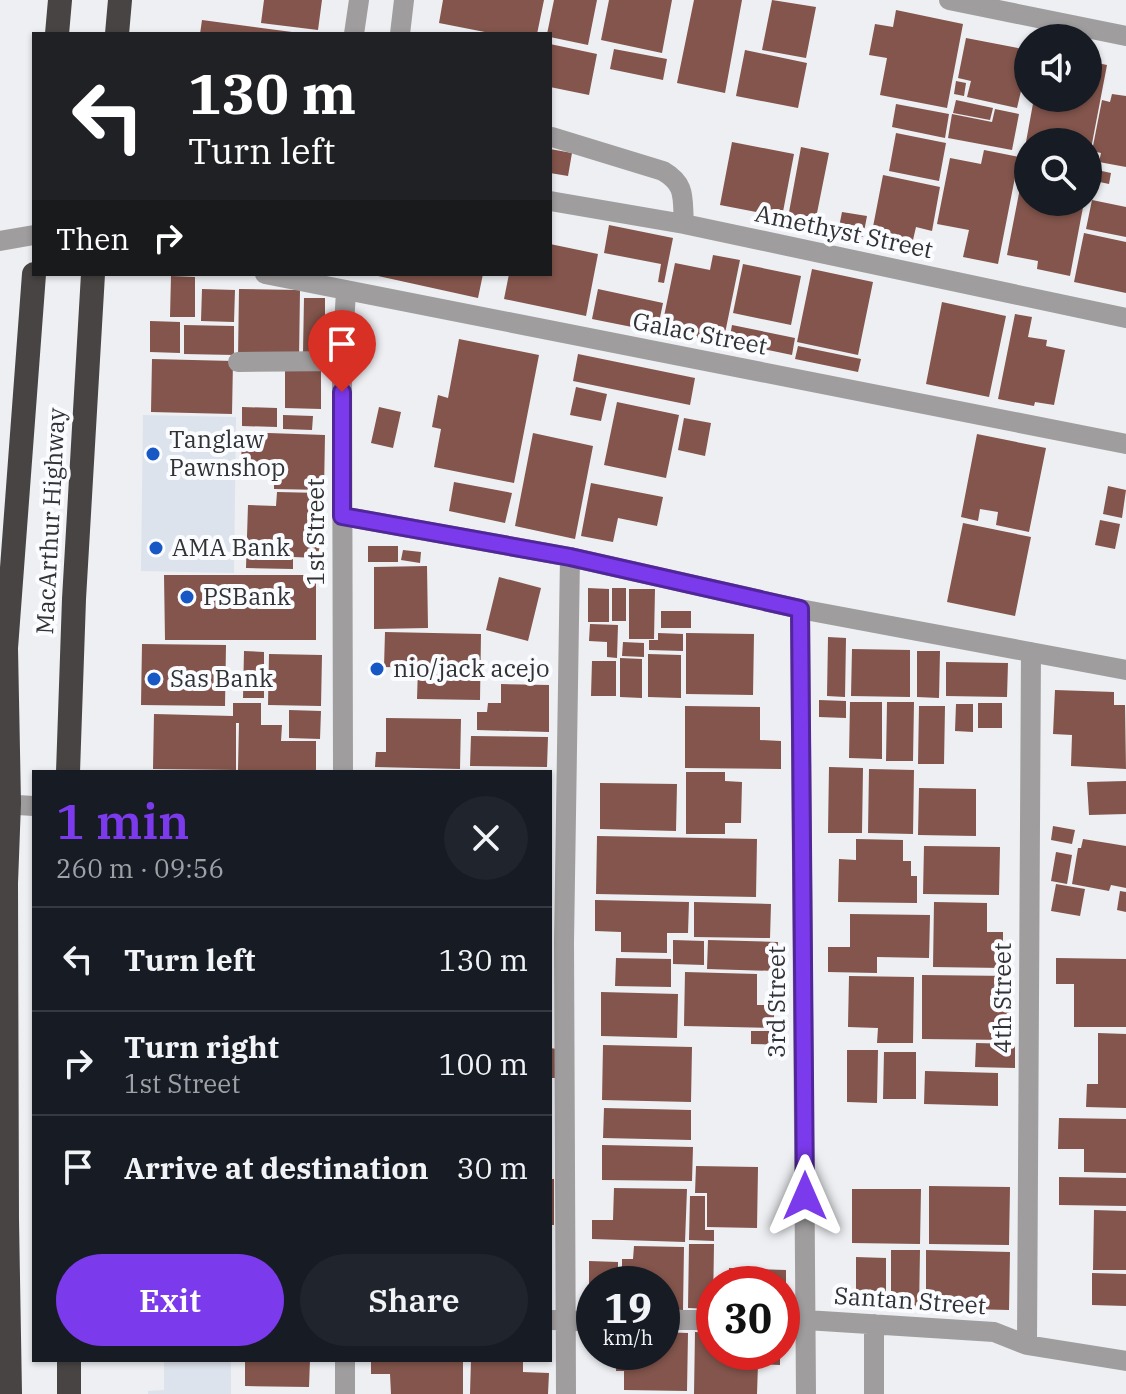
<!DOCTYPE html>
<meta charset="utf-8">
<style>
body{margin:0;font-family:"IBM Plex Serif",serif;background:#20242c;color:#f1f3f6;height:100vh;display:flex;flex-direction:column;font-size:30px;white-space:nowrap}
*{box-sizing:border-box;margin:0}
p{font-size:26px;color:#9ea1a6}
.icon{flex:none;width:44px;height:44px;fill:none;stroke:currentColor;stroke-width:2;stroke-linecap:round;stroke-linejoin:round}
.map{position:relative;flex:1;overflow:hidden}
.side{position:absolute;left:32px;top:770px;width:520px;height:592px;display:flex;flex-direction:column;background:#171b24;border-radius:0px;box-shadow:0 2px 6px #0004}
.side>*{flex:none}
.top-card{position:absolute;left:32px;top:32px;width:520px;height:244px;border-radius:0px;box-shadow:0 2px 6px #0004;background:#202124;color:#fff;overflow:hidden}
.buttons{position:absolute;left:1014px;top:24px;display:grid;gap:16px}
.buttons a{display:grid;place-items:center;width:88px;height:88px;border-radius:50%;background:#171b24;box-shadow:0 2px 6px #0004;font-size:40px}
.speed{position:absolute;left:576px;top:1266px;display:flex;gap:16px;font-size:40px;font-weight:700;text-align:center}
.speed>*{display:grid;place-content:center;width:104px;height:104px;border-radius:50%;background:#171b24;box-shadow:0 2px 6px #0004;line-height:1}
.speed small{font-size:20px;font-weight:400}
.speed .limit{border:12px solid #d22;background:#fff;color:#111}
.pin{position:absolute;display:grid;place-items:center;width:68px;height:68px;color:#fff;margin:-82px -34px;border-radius:50% 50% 50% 0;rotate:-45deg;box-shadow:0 0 8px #0007}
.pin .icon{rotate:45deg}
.me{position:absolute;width:88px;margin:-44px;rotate:0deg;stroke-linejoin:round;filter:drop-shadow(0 0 6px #0008)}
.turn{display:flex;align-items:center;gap:28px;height:168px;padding:0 24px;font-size:36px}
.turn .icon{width:104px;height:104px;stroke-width:2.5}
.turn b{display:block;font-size:56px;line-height:68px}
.then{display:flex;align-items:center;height:76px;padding:0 24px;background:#0003;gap:16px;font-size:30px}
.round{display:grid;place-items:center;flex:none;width:84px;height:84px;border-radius:42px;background:#20242c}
.headline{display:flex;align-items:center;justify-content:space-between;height:136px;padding:0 24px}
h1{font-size:48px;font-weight:600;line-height:60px;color:#7c3aed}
.button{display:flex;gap:16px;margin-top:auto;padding:16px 24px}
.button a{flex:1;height:92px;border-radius:48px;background:#7c3aed;color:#fff;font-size:32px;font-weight:600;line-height:92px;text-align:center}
.button a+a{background:#20242c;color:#f1f3f6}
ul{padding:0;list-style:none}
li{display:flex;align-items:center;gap:24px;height:104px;padding:0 24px;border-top:2px solid #363941}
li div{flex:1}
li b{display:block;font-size:30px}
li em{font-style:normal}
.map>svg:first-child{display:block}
.built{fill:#dde3ec}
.building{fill:#83554c}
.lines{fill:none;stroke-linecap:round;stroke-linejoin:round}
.minor{stroke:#9f9d9d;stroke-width:20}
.highway{stroke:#474443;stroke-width:24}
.route-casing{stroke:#51269a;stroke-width:20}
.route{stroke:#7c3aed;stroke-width:14}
.poi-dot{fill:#1858c4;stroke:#fafcff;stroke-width:3}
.labels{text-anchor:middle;stroke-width:8;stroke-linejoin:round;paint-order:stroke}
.street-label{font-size:24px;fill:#323233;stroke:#fafcff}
.poi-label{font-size:24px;fill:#323233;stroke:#fafcff;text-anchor:start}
</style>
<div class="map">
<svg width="1126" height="1394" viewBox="0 0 1126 1394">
<rect width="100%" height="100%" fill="#edeff2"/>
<!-- built -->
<path class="built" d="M143 415 236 417 234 573 141 571Z
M164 1360H231V1394H148V1391L164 1390Z"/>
<!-- building -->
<path class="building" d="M264 0H322L318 30 261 23Z
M443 0H544L537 34 508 32V34H495L439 23Z
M554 0H597L588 45 550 37V34H547Z
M609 0H672L662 53 601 40Z
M694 0H742L725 93 677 83Z
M772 0 816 7 806 58 762 50Z
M896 10 963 24 947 108 880 95 887 58 869 55 875 24 893 27Z
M202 20 292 32V34H200Z
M966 38 1028 50V92L1021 91 1017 108 967 97 971 81 958 78Z
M550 44 597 54 589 95 550 87Z
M614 49 667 59 663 80 610 69Z
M745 50 807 63 798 108 736 96Z
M1088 61 1107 65 1090 154 1095 155 1092 171H1088V142H1026L1034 98H1088Z
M956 81 966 83 964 96 954 94Z
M1112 94 1126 96V167L1099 162 1101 153 1092 151 1102 100 1110 102Z
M956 100 993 108 990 120 953 113Z
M896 104 949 114 945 138 892 127Z
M995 109 1019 114 1012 150 948 138 952 114 992 122Z
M896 133 946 143 939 181 889 171Z
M732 142 794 154 782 217 720 205Z
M801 147 829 153 814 228 787 223Z
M550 149 572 153 568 176 550 173Z
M984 150 1019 157 998 264 963 257 969 230 937 224 950 158 981 164Z
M1097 170 1111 173 1109 184 1095 181Z
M883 175 940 187 932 231 916 227 913 240 872 232Z
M1021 183 1028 185V202H1084L1070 276 1037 269 1038 261 1007 255Z
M1092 200 1126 207V237L1086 229Z
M842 212 867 216 863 237 838 232Z
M609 225 673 238 664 283 658 282 661 264 604 253Z
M1084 233 1126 242V293L1074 282Z
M550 244 598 254 586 316 504 299 509 274H550Z
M713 255 740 260 723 343 661 331 675 263 710 270Z
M743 264 801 276 791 325 733 313Z
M812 269 873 282 858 355 797 342Z
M369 274H483L478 298Z
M171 276 195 277V317H170Z
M202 289 235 290 234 322 201 321Z
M239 289 300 290 299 359 238 358Z
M598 289 663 303 657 332 592 319Z
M304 298H325V353H303Z
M942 302 1006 316 989 397 926 384Z
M1015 314 1032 317 1028 337 1047 340 1046 346 1065 350 1054 405 1035 402 1034 406 998 399Z
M150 321 180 322V353L150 352Z
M184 325 234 326V355L184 354Z
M732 325 795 338 792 355 729 342Z
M459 339 539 355 514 483 434 467 441 429 432 427 438 395 448 398Z
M798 346 861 359 858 372 795 359Z
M578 354 695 378 690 405 573 381Z
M152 359 233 361 232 414 151 412Z
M285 370H321V409L285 408Z
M576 387 607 394 601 421 570 415Z
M617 402 679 415 666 478 604 465Z
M242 407 277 408V427L242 426Z
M379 407 401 412 393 448 371 443Z
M283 415 313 416 312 430 283 429Z
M684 418 711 423 705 456 678 450Z
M242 432 325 435 324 490 274 489V469H241Z
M533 433 593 446 575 539 515 526Z
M977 434 1046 448 1029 532 996 525 998 512 980 509 978 521 961 517Z
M454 482 512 493 505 523 449 511Z
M591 483 663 497 657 526 618 518 613 542 581 536Z
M1108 486 1126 490 1122 518 1103 514Z
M277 492 321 493 319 558 293 557V569L246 568 248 505 276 506Z
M1100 520 1120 524 1115 549 1095 545Z
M963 523 1031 537 1015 616 947 602Z
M368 546H398V562H368Z
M403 550 421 552 420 563 401 560Z
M427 566 428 628 374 629V567Z
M164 575H316V640H165Z
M499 577 541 588 528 641 486 630Z
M588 588 609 589V622H588Z
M612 588H626V621H612Z
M629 589H655L654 639H629Z
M661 611H691V628H661Z
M590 624 618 625 617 658 607 657V642L589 641Z
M385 632 481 634 480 700 417 699 418 668 384 667Z
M658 633 683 634V651L649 650V640H658Z
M686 633 754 634 753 695 686 694Z
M828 637 846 638 845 697 827 696Z
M623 642 644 643V657L622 656Z
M142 644 226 645 225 706 141 705Z
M852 649 910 650V697L851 696Z
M244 651 264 652V698H243Z
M917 651H940L939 698 917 697Z
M269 654 322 655 321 706 268 705Z
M648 654 681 655V698L648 697Z
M620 658 642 659V698L620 697Z
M592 661H616V696H591Z
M946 662 1008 663 1007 697 946 696Z
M501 684 549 685V732L477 730V712H487L488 703H501Z
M1055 690 1114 692V705H1125L1126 769 1071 766 1072 735 1053 734Z
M819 700 846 701V718L819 717Z
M850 702H882V759L849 758Z
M887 702H914L913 761H886Z
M233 703H261V725H282L281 741H316V772L238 770 239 723H236V770L153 769 154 714 233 716Z
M978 703H1002V728H978Z
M956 704H973V732L955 731Z
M685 706 760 707V740L781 741V769L685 768Z
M919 706H945L944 764H918Z
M289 710 321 711 320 739 289 738Z
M386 718 461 719 460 769 375 767 376 752H386Z
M471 736 548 737 547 767 470 766Z
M829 767 863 768 862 833H828Z
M869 769 914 770 913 834 868 833Z
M686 772H725V781L742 782 741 823H725V834H686Z
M1126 781V814L1089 815 1087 782Z
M600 783 677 784 676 831 600 829Z
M919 788 976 789V836L918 835Z
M1053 826 1075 830 1072 844 1051 840Z
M597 836 757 839 756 897 596 894Z
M856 839 903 840V861H911V876H917V903L838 902 839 859 856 860Z
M1083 839 1126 846V888L1111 885 1109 891 1072 884 1078 848H1081Z
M924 846 1000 847 999 895 923 894Z
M1056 852 1072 855 1067 884 1051 881Z
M1056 884 1085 889 1080 916 1051 911Z
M1120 891 1126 892V912L1117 910Z
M595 900 689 902 688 933H667V953L621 952V932L595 931Z
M694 902 771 904 770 938 694 937Z
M934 902 987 903V932H1003V968L933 967Z
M850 914 930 915 929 958 877 957V973L828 972V947H850Z
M673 940 704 941V965L673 964Z
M708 940 778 942 777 971 707 969Z
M616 958 671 959V987L615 986Z
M1056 958 1126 959V1027H1074V984H1056Z
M685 972 757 974V1005H774V1028L684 1026Z
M922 975 1011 976V1040L922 1039Z
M849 976 914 977 913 1043H877L878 1028 848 1027Z
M601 992 678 994 677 1038 601 1036Z
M751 1031H787L786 1045 751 1044Z
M1098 1033 1126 1034V1108L1086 1107 1087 1084H1098Z
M976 1043 1015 1044V1068L975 1067Z
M603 1045 692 1047 691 1102 602 1100Z
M550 1048 557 1049 556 1078H550Z
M847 1050H878L877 1103 847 1102Z
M884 1052H916V1099H883Z
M925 1071 998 1073V1106L924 1104Z
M604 1108 691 1110V1140L603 1138Z
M1059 1118 1126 1119V1173L1084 1172V1149H1058Z
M602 1145 693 1147 692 1181 602 1180Z
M696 1166 758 1167 757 1228 707 1227V1193H695Z
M1059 1177 1126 1178V1206L1059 1205Z
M550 1179H554V1225H550Z
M929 1186 1010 1187 1009 1245 929 1244Z
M614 1188 687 1189 685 1242 592 1239V1220H613Z
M852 1189H921L920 1244 852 1243Z
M690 1196H705V1230H714V1241L689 1240Z
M1094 1210 1126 1211V1270H1093Z
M689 1244H714L713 1309 688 1308Z
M634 1246 684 1247 683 1310 662 1309V1284H622V1259H633Z
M891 1250H920L919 1310 891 1309Z
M926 1250 1010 1252 1009 1310 926 1308Z
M856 1257 886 1258V1294H856Z
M589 1261 618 1262V1284H594V1306H589Z
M729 1268 786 1270V1309H782V1284H729Z
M1092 1273 1126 1274V1306L1092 1305Z
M662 1332 688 1333 687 1391 624 1390V1371H616V1352H662Z
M695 1332 714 1333V1352H780V1365L758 1364 757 1394H694Z
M245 1360H310L309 1387 245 1386Z
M371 1360H463V1394H391L390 1374H371Z
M471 1360H523V1372L549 1373 548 1394H470Z"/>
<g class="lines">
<!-- minor -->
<path class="minor" d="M949 0 1126 36
M354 34 359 0
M400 34 404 0
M552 137 663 171C687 185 682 199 684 224
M550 201 684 224 1126 318
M0 241 34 235
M265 274 1126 444
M238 362 342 361
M342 516 570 557 800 609 1126 670
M800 609 806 1394
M343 772 342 361 346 291
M0 804 34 806
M550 1320 594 1321
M662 1320H714
M782 1320H806L994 1332 1027 1345 1126 1361
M1027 1345 1031 652
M345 1394V1360
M566 1394 564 942 570 557
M874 1394V1324"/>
<!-- highway -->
<path class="highway" d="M57 34 60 0
M117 34 120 0
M68 772 74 599 93 274
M69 1360V1394
M10 1394 7 1220 6 883 9 803 6 648 34 274"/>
</g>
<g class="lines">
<!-- route casing -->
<g class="route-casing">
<path id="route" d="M342 392V516L570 557 800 609 805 1196"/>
</g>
<!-- route -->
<use href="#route" class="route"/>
</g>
<!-- markers -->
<g class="poi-dot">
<circle cx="153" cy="454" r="8"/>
<circle cx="156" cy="548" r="8"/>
<circle cx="187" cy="597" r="8"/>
<circle cx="377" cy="669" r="8"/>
<circle cx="154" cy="679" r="8"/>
</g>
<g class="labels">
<!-- street labels -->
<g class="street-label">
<text transform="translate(844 232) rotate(12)" y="8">Amethyst Street</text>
<text transform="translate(700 334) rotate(11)" y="8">Galac Street</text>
<text transform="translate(51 521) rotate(-87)" y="8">MacArthur Highway</text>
<text transform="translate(316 532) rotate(-90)" y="8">1st Street</text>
<text transform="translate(1003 998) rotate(-90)" y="8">4th Street</text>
<text transform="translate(777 1002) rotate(-90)" y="8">3rd Street</text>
<text transform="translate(910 1301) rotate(4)" y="8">Santan Street</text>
</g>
<!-- poi labels -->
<g class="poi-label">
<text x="169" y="448">Tanglaw<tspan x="169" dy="28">Pawnshop</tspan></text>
<text x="172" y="556">AMA Bank</text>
<text x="203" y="605">PSBank</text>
<text x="393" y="677">nio/jack acejo</text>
<text x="170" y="687">Sas Bank</text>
</g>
</g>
</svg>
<div class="buttons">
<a><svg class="icon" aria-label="sound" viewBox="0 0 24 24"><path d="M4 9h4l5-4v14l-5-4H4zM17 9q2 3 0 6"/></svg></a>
<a><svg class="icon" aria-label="search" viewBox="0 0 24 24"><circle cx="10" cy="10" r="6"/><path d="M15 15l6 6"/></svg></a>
</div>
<div class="speed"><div>19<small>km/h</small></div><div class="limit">30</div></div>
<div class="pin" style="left:342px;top:392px;background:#d93025"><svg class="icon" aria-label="arrive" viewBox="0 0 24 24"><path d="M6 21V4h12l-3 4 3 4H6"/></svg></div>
<svg class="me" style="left:805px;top:1196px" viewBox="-20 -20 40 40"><path d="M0-17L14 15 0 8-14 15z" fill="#7c3aed" stroke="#fff" stroke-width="4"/></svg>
<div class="top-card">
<div class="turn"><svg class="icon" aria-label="left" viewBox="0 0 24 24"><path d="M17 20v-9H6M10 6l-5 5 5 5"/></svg><div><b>130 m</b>Turn left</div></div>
<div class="then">Then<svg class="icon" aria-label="right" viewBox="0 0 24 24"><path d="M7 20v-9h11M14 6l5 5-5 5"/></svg></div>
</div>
<section class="side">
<div class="headline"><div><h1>1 min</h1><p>260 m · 09:56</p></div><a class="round"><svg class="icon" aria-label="close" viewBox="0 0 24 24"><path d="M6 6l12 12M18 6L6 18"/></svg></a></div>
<ul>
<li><svg class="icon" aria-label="left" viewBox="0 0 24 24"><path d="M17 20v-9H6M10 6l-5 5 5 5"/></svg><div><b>Turn left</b></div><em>130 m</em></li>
<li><svg class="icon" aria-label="right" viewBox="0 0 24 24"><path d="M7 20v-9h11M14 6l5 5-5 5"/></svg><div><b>Turn right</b><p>1st Street</p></div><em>100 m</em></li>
<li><svg class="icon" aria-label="arrive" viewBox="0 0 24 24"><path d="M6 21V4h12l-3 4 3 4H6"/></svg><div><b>Arrive at destination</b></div><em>30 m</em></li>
</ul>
<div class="button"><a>Exit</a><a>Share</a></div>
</section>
</div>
